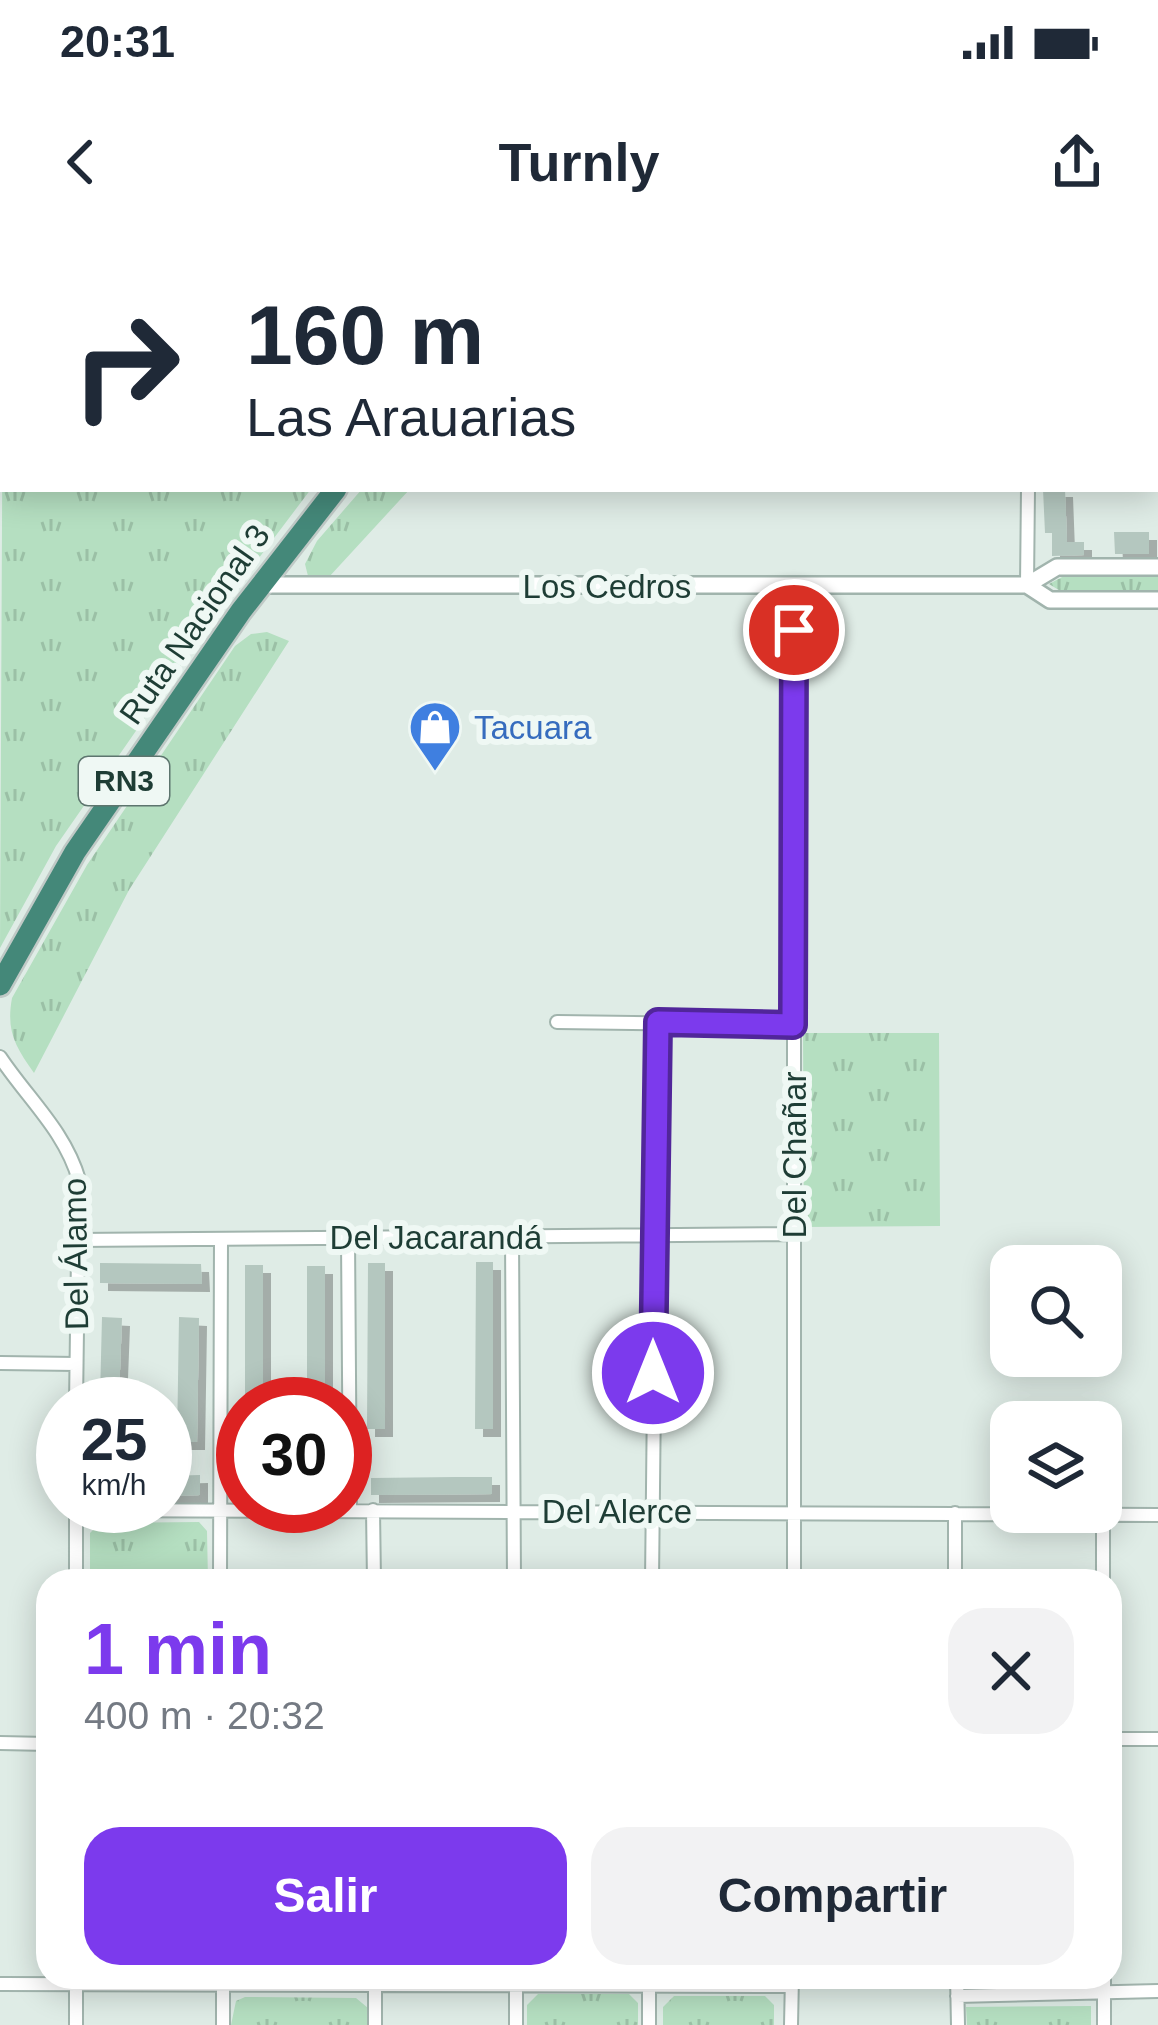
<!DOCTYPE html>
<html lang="es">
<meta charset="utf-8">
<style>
body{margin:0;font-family:Arial,sans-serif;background:#f2f2f3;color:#1f2937;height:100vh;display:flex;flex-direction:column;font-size:45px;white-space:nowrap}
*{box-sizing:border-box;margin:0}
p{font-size:39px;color:#747a83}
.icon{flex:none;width:66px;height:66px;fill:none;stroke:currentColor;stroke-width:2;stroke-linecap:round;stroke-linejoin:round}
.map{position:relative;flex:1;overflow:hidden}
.drawer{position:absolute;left:36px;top:1329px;width:1086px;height:420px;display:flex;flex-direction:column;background:#fff;border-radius:36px;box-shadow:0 6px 30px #0003}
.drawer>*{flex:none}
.guide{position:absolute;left:0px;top:0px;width:1158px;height:252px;box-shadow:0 6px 30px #0003;background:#fff;color:#1f2937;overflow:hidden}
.tools{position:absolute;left:990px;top:1005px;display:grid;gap:24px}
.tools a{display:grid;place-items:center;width:132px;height:132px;border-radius:24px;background:#fff;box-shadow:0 6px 30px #0003;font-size:60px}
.speed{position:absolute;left:36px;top:1137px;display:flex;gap:24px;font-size:60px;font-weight:700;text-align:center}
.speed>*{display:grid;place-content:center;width:156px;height:156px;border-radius:50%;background:#fff;box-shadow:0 6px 30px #0003;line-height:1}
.speed small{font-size:30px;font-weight:400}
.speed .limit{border:18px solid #d22;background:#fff;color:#111}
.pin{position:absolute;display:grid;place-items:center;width:102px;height:102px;color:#fff;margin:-51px;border:6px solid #fff;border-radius:50%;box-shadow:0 3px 12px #0007}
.me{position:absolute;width:132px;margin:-66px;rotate:0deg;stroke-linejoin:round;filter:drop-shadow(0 0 9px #0008)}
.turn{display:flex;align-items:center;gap:42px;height:252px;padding:0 48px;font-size:54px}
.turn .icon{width:156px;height:156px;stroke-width:2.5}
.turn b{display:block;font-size:84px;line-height:102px}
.round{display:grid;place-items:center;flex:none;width:126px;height:126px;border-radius:36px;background:#f2f2f3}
.headline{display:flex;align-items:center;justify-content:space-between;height:204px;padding:0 48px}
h1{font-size:72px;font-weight:700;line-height:90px;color:#7c3aed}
.button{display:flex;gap:24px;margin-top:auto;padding:24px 48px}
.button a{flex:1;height:138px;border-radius:36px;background:#7c3aed;color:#fff;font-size:48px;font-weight:700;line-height:138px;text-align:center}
.button a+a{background:#f2f2f3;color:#1f2937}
.status{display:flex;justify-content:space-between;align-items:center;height:84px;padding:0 60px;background:#fff;direction:ltr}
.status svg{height:33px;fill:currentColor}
header{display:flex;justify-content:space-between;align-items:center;height:156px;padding:0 48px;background:#fff;font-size:54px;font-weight:700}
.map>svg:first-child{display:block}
.grass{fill:url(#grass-tufts)}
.building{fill:#b4c7bf;filter:url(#shadow)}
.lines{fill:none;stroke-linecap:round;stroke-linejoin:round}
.minor-casing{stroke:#a1b4ad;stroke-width:16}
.tertiary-casing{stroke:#a1b4ad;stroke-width:20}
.secondary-casing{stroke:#9cb8af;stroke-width:22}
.trunk-casing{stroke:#c0c9c6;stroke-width:26}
.minor{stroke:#fff;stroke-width:12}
.tertiary{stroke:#fff;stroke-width:15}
.secondary{stroke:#fff;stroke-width:18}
.trunk{stroke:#448879;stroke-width:21}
.route-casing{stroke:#51269a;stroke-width:30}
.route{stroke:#7c3aed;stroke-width:21}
.labels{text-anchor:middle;stroke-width:12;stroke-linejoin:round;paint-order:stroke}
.shield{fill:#eff8f4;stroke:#5d756e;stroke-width:3}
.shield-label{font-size:30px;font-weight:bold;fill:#1e3d35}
.street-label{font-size:33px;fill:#1e3d35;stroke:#eff8f4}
.shop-label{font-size:33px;fill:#366cbe;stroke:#eff8f4;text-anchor:start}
</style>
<div class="status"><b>20:31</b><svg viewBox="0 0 49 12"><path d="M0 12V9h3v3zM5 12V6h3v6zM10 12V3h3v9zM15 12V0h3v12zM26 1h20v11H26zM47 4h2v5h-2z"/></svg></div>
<header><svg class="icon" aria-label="back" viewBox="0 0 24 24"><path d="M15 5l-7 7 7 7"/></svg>Turnly<svg class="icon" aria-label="share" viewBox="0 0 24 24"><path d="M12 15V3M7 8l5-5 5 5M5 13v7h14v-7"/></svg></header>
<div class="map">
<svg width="1158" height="1785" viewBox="0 0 1158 1785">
<defs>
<pattern id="grass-tufts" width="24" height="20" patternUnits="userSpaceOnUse" patternTransform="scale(3)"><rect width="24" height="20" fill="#b5dfc1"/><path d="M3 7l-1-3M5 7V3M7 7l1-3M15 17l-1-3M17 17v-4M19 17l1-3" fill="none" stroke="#9bc0a6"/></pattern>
<filter id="shadow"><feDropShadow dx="8" dy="8" stdDeviation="0" flood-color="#0004"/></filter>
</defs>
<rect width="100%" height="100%" fill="#dfece6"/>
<!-- grass -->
<path class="grass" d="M138 0H450V3H132Z
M3 70V249H311L222 367 56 606 0 708Z
M362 249H410L329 337 308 336 305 324 317 301Z
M1158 335V351L1062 352 1049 344 1064 336Z
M267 392 289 401 129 650 34 833C15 806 6 791 12 758L87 625 235 406 251 394Z
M803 793H939L940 986 804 987Z
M199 1282 207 1291 208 1341H90V1293L100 1283Z
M538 1754H629L638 1763V1785H527V1765Z
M674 1756H765L774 1765V1785H663V1767Z
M245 1757 356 1758 368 1768V1785H231L236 1761Z
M1091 1766V1785H967L966 1767Z"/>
<!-- building -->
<path class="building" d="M1043 249H1065L1067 302H1084V315L1052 316V293H1045Z
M1114 292H1149V314H1115Z
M476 1022H493V1189H475Z
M100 1023 201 1024 202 1044 100 1043Z
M368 1023H385V1189H367Z
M245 1025H263V1157L245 1156Z
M307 1026H325V1158H307Z
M102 1077 122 1078 119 1157H100Z
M179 1077 199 1078 197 1202H177Z
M200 1235V1255L165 1256V1236Z
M456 1237H492V1254L371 1255V1238Z"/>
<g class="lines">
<!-- minor casing -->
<g class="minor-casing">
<path id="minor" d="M1155 162H1158
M1027 345 1028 249
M557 782 793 785
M0 817C28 859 65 891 79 940L76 1164
M512 996 514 1341
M348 998 350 1270
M77 1000 795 994
M0 1123 76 1124
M76 1270 1158 1275
M373 1270 374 1341
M955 1273V1341
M1103 1275V1341
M76 1341V1266
M220 1341 221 999
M652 1341 658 782
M794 1341V346
M1110 1499H1158
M0 1503 48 1504
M223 1737V1785
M375 1737V1785
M516 1737V1785
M649 1737V1785
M957 1737 958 1785
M1104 1737V1785
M76 1738V1785
M0 1744 792 1746
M957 1756 1158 1751
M791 1785 792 1737"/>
</g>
<!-- tertiary casing -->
<g class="tertiary-casing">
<path id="tertiary" d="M259 345H1027L1057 327H1158
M1027 345 1050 360H1158"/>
</g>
<!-- secondary casing -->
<g class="secondary-casing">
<path id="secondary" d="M487 0 488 3
M83 3 89 0
M0 45 3 44"/>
</g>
<!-- trunk casing -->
<g class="trunk-casing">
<path id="trunk" d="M574 3 577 0
M0 745 75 612 241 371 336 249"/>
</g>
<!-- minor -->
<use href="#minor" class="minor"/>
<!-- tertiary -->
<use href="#tertiary" class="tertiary"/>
<!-- secondary -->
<use href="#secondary" class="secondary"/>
<!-- trunk -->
<use href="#trunk" class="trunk"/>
</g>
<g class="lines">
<!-- route casing -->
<g class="route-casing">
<path id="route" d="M653 1133 658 782 793 785 794 390"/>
</g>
<!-- route -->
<use href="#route" class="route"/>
</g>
<!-- icons -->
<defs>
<g id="shop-pin" transform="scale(2.7)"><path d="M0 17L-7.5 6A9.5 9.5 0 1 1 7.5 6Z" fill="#3f7fe0" stroke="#eff8f4"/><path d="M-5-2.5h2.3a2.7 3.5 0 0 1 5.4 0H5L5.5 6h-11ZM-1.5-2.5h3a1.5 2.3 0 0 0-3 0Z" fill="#fff"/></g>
</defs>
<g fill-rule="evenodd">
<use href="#shop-pin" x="435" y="487"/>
</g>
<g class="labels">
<!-- shield labels -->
<rect class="shield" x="79" y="517" width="90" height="48" rx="9"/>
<g class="shield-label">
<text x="124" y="551">RN3</text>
</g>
<!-- street labels -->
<g class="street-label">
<text x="607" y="358">Los Cedros</text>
<text transform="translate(194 384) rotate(-55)" y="12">Ruta Nacional 3</text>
<text transform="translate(794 915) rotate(-90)" y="12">Del Chañar</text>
<text x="436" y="1009">Del Jacarandá</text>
<text transform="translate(75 1014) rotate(-91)" y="12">Del Álamo</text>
<text x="617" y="1283">Del Alerce</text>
</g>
<!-- shop labels -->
<g class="shop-label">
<text x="474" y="499">Tacuara</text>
</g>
</g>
</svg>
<div class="tools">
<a><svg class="icon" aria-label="search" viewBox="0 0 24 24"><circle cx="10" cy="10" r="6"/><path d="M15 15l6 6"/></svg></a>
<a><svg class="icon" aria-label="layers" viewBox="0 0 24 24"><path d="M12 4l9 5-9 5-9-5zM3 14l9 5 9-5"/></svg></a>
</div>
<div class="speed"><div>25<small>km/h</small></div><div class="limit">30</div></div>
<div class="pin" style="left:794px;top:390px;background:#d93025"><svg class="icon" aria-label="arrive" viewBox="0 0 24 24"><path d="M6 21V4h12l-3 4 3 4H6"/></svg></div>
<svg class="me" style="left:653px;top:1133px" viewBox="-20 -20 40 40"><circle r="17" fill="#7c3aed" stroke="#fff" stroke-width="3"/><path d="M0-11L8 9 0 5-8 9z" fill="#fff"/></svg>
<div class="guide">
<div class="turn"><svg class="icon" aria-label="right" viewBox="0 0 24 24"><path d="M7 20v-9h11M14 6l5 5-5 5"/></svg><div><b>160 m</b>Las Arauarias</div></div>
</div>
<section class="drawer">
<div class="headline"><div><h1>1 min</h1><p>400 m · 20:32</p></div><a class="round"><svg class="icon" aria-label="close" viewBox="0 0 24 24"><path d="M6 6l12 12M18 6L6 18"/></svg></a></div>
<div class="button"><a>Salir</a><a>Compartir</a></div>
</section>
</div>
